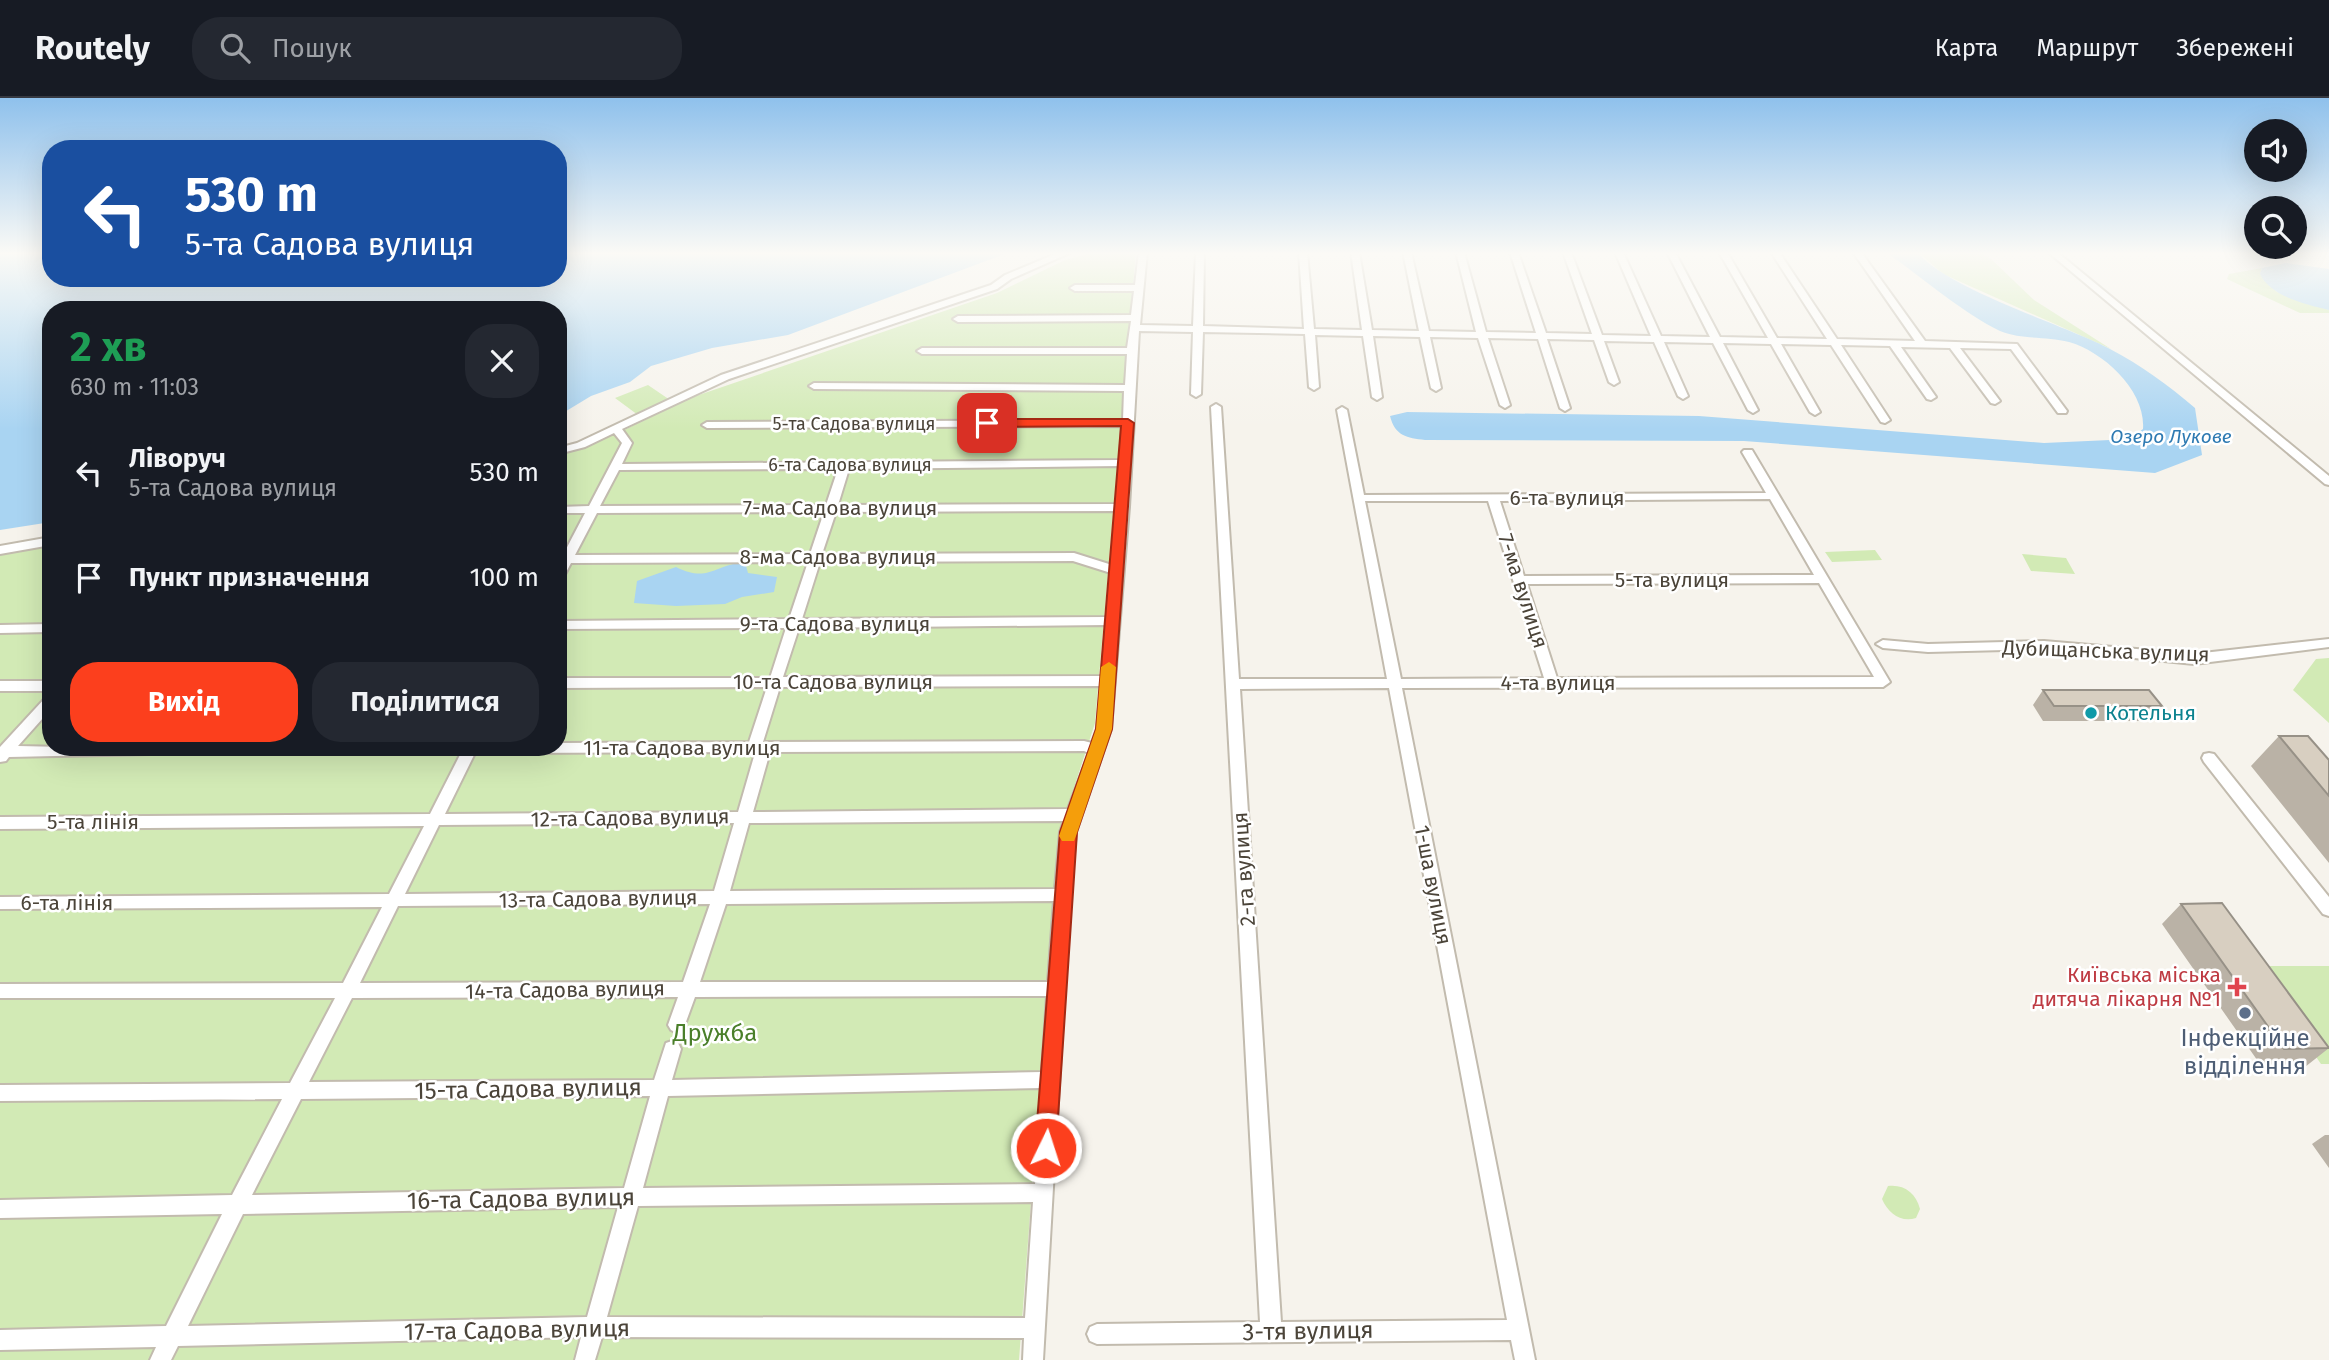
<!DOCTYPE html>
<html lang="uk">
<meta charset="utf-8">
<style>
body{margin:0;font-family:"Fira Sans",sans-serif;background:#242831;color:#f1f3f6;height:100vh;display:flex;flex-direction:column;font-size:26px;white-space:nowrap}
*{box-sizing:border-box;margin:0}
p{font-size:23px;color:#9ea1a6}
.icon{flex:none;width:38px;height:38px;fill:none;stroke:currentColor;stroke-width:2;stroke-linecap:round;stroke-linejoin:round}
.map{position:relative;flex:1;overflow:hidden}
.drawer{position:absolute;left:42px;top:203px;width:525px;height:455px;display:flex;flex-direction:column;background:#171b24;border-radius:28px;box-shadow:0 7px 28px #0002}
.drawer>*{flex:none}
.hud{position:absolute;left:42px;top:42px;width:525px;height:147px;border-radius:28px;box-shadow:0 7px 28px #0002;background:#1a4fa0;color:#fff;overflow:hidden}
.tools{position:absolute;left:2244px;top:21px;display:grid;gap:14px}
.tools a{display:grid;place-items:center;width:63px;height:63px;border-radius:50%;background:#171b24;box-shadow:0 7px 28px #0002;font-size:35px}
.pin{position:absolute;display:grid;place-items:center;width:60px;height:60px;color:#fff;margin:-30px;border-radius:14px;box-shadow:0 4px 10px #0006}
.me{position:absolute;width:77px;margin:-38px;rotate:4deg;stroke-linejoin:round;filter:drop-shadow(0 0 5px #0008)}
.turn{display:flex;align-items:center;gap:24px;height:147px;padding:0 28px;font-size:32px}
.turn .icon{width:91px;height:91px;stroke-width:2.5}
.turn b{display:block;font-size:49px;line-height:60px}
.round{display:grid;place-items:center;flex:none;width:74px;height:74px;border-radius:28px;background:#242831}
.headline{display:flex;align-items:center;justify-content:space-between;height:119px;padding:0 28px}
h1{font-size:42px;font-weight:700;line-height:52px;color:#1e9e55}
.primary-button{display:flex;gap:14px;margin-top:auto;padding:14px 28px}
.primary-button a{flex:1;height:80px;border-radius:28px;background:#fc3f1d;color:#fff;font-size:28px;font-weight:700;line-height:80px;text-align:center}
.primary-button a+a{background:#242831;color:#f1f3f6}
ul{padding:0;list-style:none}
li{display:flex;align-items:center;gap:21px;height:105px;padding:0 28px}
li div{flex:1}
li b{display:block;font-size:26px}
li em{font-style:normal}
header{display:flex;align-items:center;gap:42px;box-sizing:border-box;height:98px;padding:0 35px;background:#171b24;border-bottom:2px solid #363941}
header strong{font-size:33px}
nav{display:flex;gap:38px;margin-inline-start:auto;font-size:24px}
.search{width:490px;height:63px;background:#242831;display:flex;align-items:center;gap:18px;box-sizing:border-box;padding:0 24px;border-radius:28px;color:#9ea1a6;font-size:26px}
.map>svg:first-child{display:block}
.green{fill:#d2eab5}
.water{fill:#a9d4f2}
.lines{fill:none;stroke-linecap:round;stroke-linejoin:round}
.street-casing{stroke:#c2bbae;stroke-width:4}
.street{fill:#fff;fill-rule:evenodd}
.wall{fill:#bab2a6}
.building{fill:#d8cfc1;stroke:#979187;stroke-width:2}
.route{fill:#fc3f1d;stroke:#a42913;stroke-width:2}
.slow{fill:#f59e0b}
.culture-dot{fill:#0f9aa8;stroke:#fff;stroke-width:2.5}
.health-dot{fill:#e0444e;stroke:#fff;stroke-width:2.5}
.service-dot{fill:#5c6f8a;stroke:#fff;stroke-width:2.5}
.labels{text-anchor:middle;stroke-width:5;stroke-linejoin:round;paint-order:stroke}
.far-street-label{font-size:18px;fill:#4b4439;stroke:#fff}
.far-water-label{font-size:19px;font-style:italic;fill:#2e7ab2;stroke:#fff}
.street-label{font-size:21px;fill:#4b4439;stroke:#fff}
.culture-label{font-size:21px;fill:#0d838f;stroke:#fff;text-anchor:start}
.health-label{font-size:21px;fill:#be3a42;stroke:#fff;text-anchor:end}
.near-park-label{font-size:24px;fill:#4a7f2a;stroke:#fff}
.near-service-label{font-size:24px;fill:#4e5e75;stroke:#fff}
.near-street-label{font-size:24px;fill:#4b4439;stroke:#fff}
</style>
<header>
<strong>Routely</strong>
<div class="search"><svg class="icon" aria-label="search" viewBox="0 0 24 24"><circle cx="10" cy="10" r="6"/><path d="M15 15l6 6"/></svg>Пошук</div>
<nav><a>Карта</a><a>Маршрут</a><a>Збережені</a></nav>
</header>
<div class="map">
<svg width="2329" height="1262" viewBox="0 0 2329 1262">
<rect width="100%" height="100%" fill="#f6f3ec"/>
<!-- green -->
<path class="green" d="M1095 154H1136L1095 625 1059 736 1019 1262H0V455L51 445V649H558V358L616 336 690 300 997 195 1065 162Z
M1918 154H1979L1991 161 2034 202 2111 251 1943 176Z
M2262 170 2260 176 2277 194 2329 212V215H2300L2227 181 2229 176Z
M648 287 670 302 638 317 615 300Z
M1875 452 1882 462 1832 464 1825 454Z
M2022 456 2066 460 2075 476 2031 473Z
M2329 560V625L2293 592 2316 561Z
M2253 868H2329V966H2321Z
M1888 1088C1904 1086 1916 1095 1920 1111L1916 1120C1901 1125 1888 1115 1882 1101Z"/>
<!-- water -->
<path class="water" d="M0 154H51V180H558V154H1010L788 237 712 250 651 268 630 284 591 298 558 318V212H51V424L0 432Z
M1886 154H1918C1942 189 2067 228 2110 251 2141 267 2168 287 2195 310L2202 357 2155 375 1744 343 1425 342C1407 340 1395 338 1390 318L1407 314 1699 318 2044 345 2110 342 2135 337 2143 331C2146 293 2104 254 2069 244 2047 238 2022 242 2000 233 1963 215 1920 178 1886 154Z
M2286 165 2329 171V212C2306 206 2271 199 2260 176L2262 170Z
M745 464 748 475 777 479 774 494 742 499 725 506 676 508 634 505 637 483 676 469C708 485 714 467 745 464Z"/>
<g class="lines">
<!-- street casing -->
<g class="street-casing">
<path id="street" d="M1060 154H1072L1011 181 997 191 729 281 622 331 632 345 622 366 1120 362 1122 328 707 330 702 327 707 324 1123 322 1124 293 814 291 809 288 814 285 1125 287 1127 256H922L917 253 922 250H1127L1131 223 958 224 953 221 958 218 1131 217 1134 193H1075L1070 190 1075 187H1135L1139 154H1147L1140 227 1193 228 1196 154H1204L1203 228 1304 231 1299 154H1307L1314 231 1362 232 1351 154H1359L1372 232 1419 233 1403 154H1411L1429 233 1476 234 1456 154H1464L1486 234 1536 235 1510 154H1518L1546 235 1592 236 1563 154H1571L1602 237 1651 238 1615 154H1623L1661 238 1710 239 1667 154H1675L1720 239 1768 240 1719 154H1727L1777 240 1827 241 1771 154H1779L1837 241 1915 243 1853 154H1861L1925 243 2017 246 2067 313 2066 315H2058L2011 251 1960 250 2000 303 1995 306 1991 305 1950 250 1901 249 1936 299 1931 302 1927 301 1890 248 1841 247 1890 322 1885 325 1881 324 1831 247 1781 246 1820 314 1815 317 1810 314 1771 246 1723 245 1758 312 1753 315 1748 312 1713 245 1664 244 1688 298 1683 301 1678 298 1654 244 1604 243 1619 284 1614 287 1609 284 1594 242 1547 241 1570 310 1565 313 1560 310 1538 241 1488 240 1510 307 1505 310 1500 307 1478 240 1430 239 1441 290 1436 293 1431 290 1420 239 1373 238 1382 299 1377 302 1372 299 1363 238 1315 237 1319 289 1314 292 1309 289 1305 236 1203 234 1201 296 1196 299 1191 296 1193 234 1139 233 1129 409 1111 631 1076 734 1070 797 1043 1262H1023L1024 1240 602 1239 595 1262H575L581 1239 178 1248 171 1262H150L156 1249 0 1252V1232L166 1228 222 1116 0 1120V1102L232 1097 282 1001 0 1003V987L290 985 335 900H0V886L343 885 382 809 0 811V799L389 796 424 728 0 731V719L430 716 461 655 181 656 176 655 175 649H558V645L749 644 767 589 558 590V580H770L786 530 558 531V523L789 521 808 464 571 465 562 482 558 483V457H563L585 415H558V409L589 408 622 345 614 335 585 349 558 356V350L577 345 721 277 991 187 1005 177ZM1120 368 1117 406 838 407 849 371ZM838 371 826 407 600 408 619 372ZM1117 413 1112 467 1074 455 822 456 836 414ZM824 414 810 456 575 457 597 415ZM1073 463 1111 475 1107 519 802 521 820 464ZM1106 527 1102 578 783 579 799 530ZM1101 588 1097 631 1092 645 1084 643 763 644 780 589ZM1084 653 1089 655 1068 711 753 714 770 654ZM751 654 755 655 738 714 445 716 475 655ZM1064 723 1060 734 1055 791 730 793 749 725ZM734 725 714 793 405 796 439 727ZM1054 803 1048 884H700L726 806ZM710 806 683 884 360 885 398 808ZM1047 898 1042 974 672 982 681 951 678 945 672 943 666 945 654 982 309 984 352 900 678 899 668 927 671 932 677 935 683 932 695 899ZM1041 990 1035 1086 643 1090 668 998ZM650 998 624 1090 252 1097 301 1001ZM1033 1104 1025 1220 607 1219 638 1108ZM618 1109 587 1219 188 1228 243 1116Z
M2048 154H2057L2329 378V387L2325 386Z
M1216 306 1221 309 1239 581H1387L1337 312 1342 309 1347 312 1364 397 1766 395 1742 354 1744 352H1752L1890 584 1883 589 1402 590 1535 1262H1515L1511 1242 1097 1246 1090 1243 1087 1236 1090 1229 1097 1226 1260 1224 1211 309ZM1770 401 1814 477 1524 478 1500 403ZM1365 403H1488L1544 580 1401 581ZM1819 485 1874 579 1557 580 1527 486ZM1389 590 1507 1222 1281 1224 1240 591Z
M51 439V447L0 456V448Z
M51 526V534L0 535V527Z
M2329 541V549L2194 566 2044 551 1928 554 1883 550 1876 546 1883 542 1928 546 2044 543 2194 556Z
M0 583H51V593H0Z
M51 597V611L18 648 158 651 151 656 9 659 6 663 0 664V649L46 599Z
M2209 655 2214 656 2329 799V818L2323 816 2204 664 2202 660 2204 656Z"/>
</g>
<!-- street -->
<use href="#street" class="street"/>
</g>
<!-- wall -->
<path class="wall" d="M2043 592 2162 608 2150 623H2043L2033 607Z
M2279 638 2329 662V765L2251 668Z
M2181 806 2329 950 2305 969H2262L2162 826Z
M2325 1037H2329V1070L2312 1046Z"/>
<!-- building -->
<path class="building" d="M2043 592H2149L2162 608H2054Z
M2279 638H2308L2329 662V698Z
M2222 805 2329 950 2284 951 2181 806Z"/>
<!-- sky -->
<linearGradient id="sky" x2="0" y2="1"><stop stop-color="#8fc1ec"/><stop offset="0.47" stop-color="#fbfaf6"/><stop offset="1" stop-color="#fbfaf6" stop-opacity="0"/></linearGradient>
<rect width="2329" height="331" fill="url(#sky)"/>
<!-- route -->
<path class="route" d="M1128 321 1134 325 1112 631 1077 734 1056 1050 1053 1057 1046 1060 1038 1057 1035 1050 1060 734 1096 631 1121 328 987 329 981 325 987 321Z"/>
<!-- slow -->
<path class="slow" d="M1109 564 1116 569 1112 631 1076 738 1074 743H1062L1059 738 1096 631 1101 569Z"/>
<!-- markers -->
<circle class="culture-dot" cx="2091" cy="615" r="7"/>
<path class="health-dot" d="M2233.5 878.5h7v7h7v7h-7v7h-7v-7h-7v-7h7z"/>
<circle class="service-dot" cx="2245" cy="915" r="7"/>
<g class="labels">
<!-- far-street labels -->
<g class="far-street-label">
<text x="854" y="332">5-та Садова вулиця</text>
<text x="850" y="373">6-та Садова вулиця</text>
</g>
<!-- far-water labels -->
<g class="far-water-label">
<text x="2171" y="345">Озеро Лукове</text>
</g>
<!-- street labels -->
<g class="street-label">
<text x="1567" y="407">6-та вулиця</text>
<text x="840" y="417">7-ма Садова вулиця</text>
<text x="838" y="466">8-ма Садова вулиця</text>
<text x="1672" y="489">5-та вулиця</text>
<text transform="translate(1523 493) rotate(72)" y="7">7-ма вулиця</text>
<text x="835" y="533">9-та Садова вулиця</text>
<text transform="translate(2106 553) rotate(2)" y="7">Дубищанська вулиця</text>
<text x="833" y="591">10-та Садова вулиця</text>
<text x="1558" y="592">4-та вулиця</text>
<text x="682" y="657">11-та Садова вулиця</text>
<text transform="translate(630 720) rotate(-1)" y="7">12-та Садова вулиця</text>
<text x="93" y="731">5-та лінія</text>
<text transform="translate(1244 771) rotate(-94)" y="7">2-га вулиця</text>
<text transform="translate(1433 787) rotate(79)" y="7">1-ша вулиця</text>
<text transform="translate(598 801) rotate(-1)" y="7">13-та Садова вулиця</text>
<text x="67" y="812">6-та лінія</text>
<text transform="translate(565 892) rotate(-1)" y="7">14-та Садова вулиця</text>
</g>
<!-- culture labels -->
<g class="culture-label">
<text x="2105" y="622">Котельня</text>
</g>
<!-- health labels -->
<g class="health-label">
<text x="2221" y="884">Київська міська<tspan x="2221" dy="24">дитяча лікарня №1</tspan></text>
</g>
<!-- near-park labels -->
<g class="near-park-label">
<text x="715" y="943">Дружба</text>
</g>
<!-- near-service labels -->
<g class="near-service-label">
<text x="2245" y="948">Інфекційне<tspan x="2245" dy="28">відділення</tspan></text>
</g>
<!-- near-street labels -->
<g class="near-street-label">
<text transform="translate(528 991) rotate(-1)" y="8">15-та Садова вулиця</text>
<text transform="translate(521 1101) rotate(-1)" y="8">16-та Садова вулиця</text>
<text transform="translate(517 1232) rotate(-1)" y="8">17-та Садова вулиця</text>
<text transform="translate(1308 1233) rotate(-1)" y="8">3-тя вулиця</text>
</g>
</g>
</svg>
<div class="tools">
<a><svg class="icon" aria-label="sound" viewBox="0 0 24 24"><path d="M4 9h4l5-4v14l-5-4H4zM17 9q2 3 0 6"/></svg></a>
<a><svg class="icon" aria-label="search" viewBox="0 0 24 24"><circle cx="10" cy="10" r="6"/><path d="M15 15l6 6"/></svg></a>
</div>
<div class="pin" style="left:987px;top:325px;background:#d93025"><svg class="icon" aria-label="arrive" viewBox="0 0 24 24"><path d="M6 21V4h12l-3 4 3 4H6"/></svg></div>
<svg class="me" style="left:1046px;top:1050px" viewBox="-20 -20 40 40"><circle r="17" fill="#fc3f1d" stroke="#fff" stroke-width="3"/><path d="M0-11L8 9 0 5-8 9z" fill="#fff"/></svg>
<div class="hud">
<div class="turn"><svg class="icon" aria-label="left" viewBox="0 0 24 24"><path d="M17 20v-9H6M10 6l-5 5 5 5"/></svg><div><b>530 m</b>5-та Садова вулиця</div></div>
</div>
<section class="drawer">
<div class="headline"><div><h1>2 хв</h1><p>630 m · 11:03</p></div><a class="round"><svg class="icon" aria-label="close" viewBox="0 0 24 24"><path d="M6 6l12 12M18 6L6 18"/></svg></a></div>
<ul>
<li><svg class="icon" aria-label="left" viewBox="0 0 24 24"><path d="M17 20v-9H6M10 6l-5 5 5 5"/></svg><div><b>Ліворуч</b><p>5-та Садова вулиця</p></div><em>530 m</em></li>
<li><svg class="icon" aria-label="arrive" viewBox="0 0 24 24"><path d="M6 21V4h12l-3 4 3 4H6"/></svg><div><b>Пункт призначення</b></div><em>100 m</em></li>
</ul>
<div class="primary-button"><a>Вихід</a><a>Поділитися</a></div>
</section>
</div>
